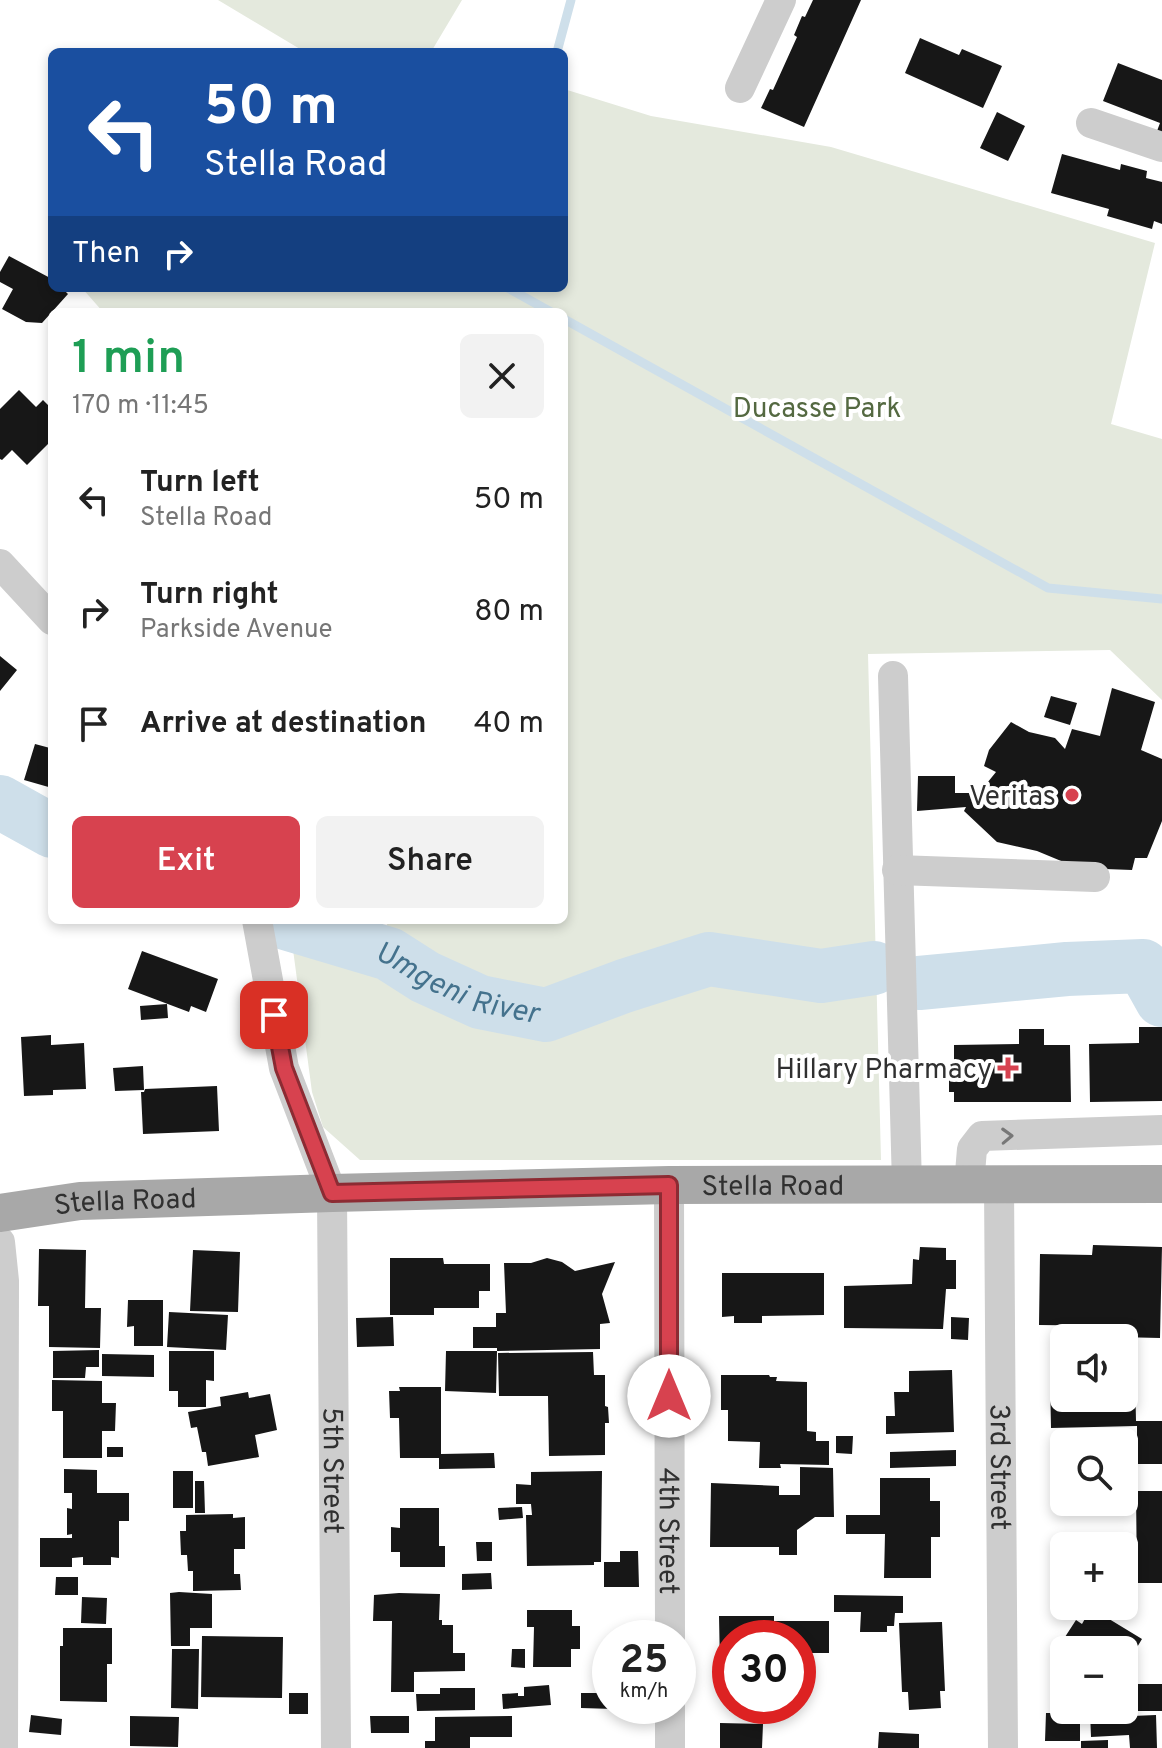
<!DOCTYPE html>
<meta charset="utf-8">
<style>
body{margin:0;font-family:Overpass,sans-serif;background:#f2f2f2;color:#222;height:100vh;display:flex;flex-direction:column;font-size:30px;white-space:nowrap}
*{box-sizing:border-box;margin:0}
p{font-size:26px;color:#767676}
.icon{flex:none;width:44px;height:44px;fill:none;stroke:currentColor;stroke-width:2;stroke-linecap:round;stroke-linejoin:round}
.map{position:relative;flex:1;overflow:hidden}
.side{position:absolute;left:48px;top:308px;width:520px;height:616px;display:flex;flex-direction:column;background:#fff;border-radius:12px;box-shadow:0 4px 12px #0003}
.side>*{flex:none}
.banner{position:absolute;left:48px;top:48px;width:520px;height:244px;border-radius:12px;box-shadow:0 4px 12px #0003;background:#1a4fa0;color:#fff;overflow:hidden}
.tools{position:absolute;left:1050px;top:1324px;display:grid;gap:16px}
.tools a{display:grid;place-items:center;width:88px;height:88px;border-radius:12px;background:#fff;box-shadow:0 4px 12px #0003;font-size:40px}
.speed{position:absolute;left:592px;top:1620px;display:flex;gap:16px;font-size:40px;font-weight:700;text-align:center}
.speed>*{display:grid;place-content:center;width:104px;height:104px;border-radius:50%;background:#fff;box-shadow:0 4px 12px #0003;line-height:1}
.speed small{font-size:20px;font-weight:400}
.speed .limit{border:12px solid #d22;background:#fff;color:#111}
.pin{position:absolute;display:grid;place-items:center;width:68px;height:68px;color:#fff;margin:-34px;border-radius:16px;box-shadow:0 4px 12px #0006}
.me{position:absolute;width:88px;margin:-44px;rotate:0deg;stroke-linejoin:round;filter:drop-shadow(0 0 6px #0008)}
.turn{display:flex;align-items:center;gap:28px;height:168px;padding:0 24px;font-size:36px}
.turn .icon{width:104px;height:104px;stroke-width:2.5}
.turn b{display:block;font-size:56px;line-height:68px}
.then{display:flex;align-items:center;height:76px;padding:0 24px;background:#0003;gap:16px;font-size:30px}
.round{display:grid;place-items:center;flex:none;width:84px;height:84px;border-radius:12px;background:#f2f2f2}
.overview{display:flex;align-items:center;justify-content:space-between;height:136px;padding:0 24px}
h1{font-size:48px;font-weight:600;line-height:60px;color:#1e9e55}
.primary-button{display:flex;gap:16px;margin-top:auto;padding:16px 24px}
.primary-button a{flex:1;height:92px;border-radius:12px;background:#d7424f;color:#fff;font-size:32px;font-weight:600;line-height:92px;text-align:center}
.primary-button a+a{background:#f2f2f2;color:#222}
ul{padding:0;list-style:none}
li{display:flex;align-items:center;gap:24px;height:112px;padding:0 24px}
li div{flex:1}
li b{display:block;font-size:30px}
li em{font-style:normal}
.map>svg:first-child{display:block}
.green{fill:#e4e9dd}
.lines{fill:none;stroke-linecap:round;stroke-linejoin:round}
.stream{stroke:#cedfea;stroke-width:9}
.river{stroke:#cedfea;stroke-width:54}
.building{fill:#171717}
.minor{stroke:#cdcdcd;stroke-width:30}
.major{stroke:#a8a8a8;stroke-width:38}
.oneway{stroke:#777}
.route-casing{stroke:#8c2b33;stroke-width:20}
.route{stroke:#d7424f;stroke-width:14}
.poi-dot{fill:#d7424f;stroke:#fff;stroke-width:3}
.labels{text-anchor:middle;stroke-width:8;stroke-linejoin:round;paint-order:stroke}
.park-label{font-size:28px;fill:#546941;stroke:#fff}
.poi-label{font-size:28px;fill:#303030;stroke:#fff;text-anchor:end}
.street-label{font-size:28px;fill:#303030;stroke:#fff}
.water-label{font-size:30px;font-style:italic;fill:#44728d;stroke:#fff}
</style>
<div class="map">
<svg width="1162" height="1748" viewBox="0 0 1162 1748">
<rect width="100%" height="100%" fill="#fff"/>
<!-- green -->
<path class="green" d="M218 0H462L431 52H305Z
M564 89 651 116 831 147 1155 243 1111 424 1162 439V700L1110 650 868 654 881 1160H360L323 1127 312 1092 290 927 294 920H364L386 927 389 920H564V312H103L82 288H564Z"/>
<g class="lines">
<!-- stream -->
<path class="stream" d="M557 52 571 0
M508 288 551 312
M564 319 1048 588 1162 599"/>
<!-- river -->
<g class="river">
<path d="M0 802 52 831"/>
<path id="s1" d="M275 920 389 954 425 977 480 1002 546 1015 624 986 709 959 821 976 874 968"/>
<path d="M919 983 1067 969 1143 966 1162 1000"/>
</g>
</g>
<!-- building -->
<path class="building" d="M813 0H861L804 127 761 108 770 89 773 90 797 37 794 35 802 16 805 17Z
M920 38 959 55 962 49 1002 66 983 108 905 73Z
M1118 63 1162 80V133L1157 131 1160 123 1103 101Z
M997 112 1025 126 1008 161 980 148Z
M1062 154 1120 170 1121 164 1147 171 1146 178 1162 182V224L1154 221 1152 229 1107 216 1109 209 1051 193Z
M9 256 52 279V288H62L68 294 42 323 26 322 2 309 13 289 0 282V272Z
M19 390 36 407 43 400 52 409V440L27 465 12 450 2 460 0 459V409Z
M0 656 17 670 0 691Z
M1112 688 1155 702 1141 750 1162 759V821L1147 858H1135L1132 870 1078 868 1037 851 997 842 964 811 966 807 917 811 918 776H955V793H979L996 772 984 766 989 750 1011 722 1029 732 1055 738 1065 749 1072 729 1100 736Z
M1051 696 1077 703 1070 725 1044 717Z
M52 743V788L24 780 35 744 50 748Z
M142 951 218 979 206 1012 191 1006 189 1012 128 989Z
M167 1004 168 1018 141 1020 140 1006Z
M1139 1027H1162V1101L1090 1102 1089 1044 1139 1043Z
M1019 1029H1044V1045H1070L1071 1102H954V1092H949V1074L954 1075V1045L1019 1044Z
M51 1035V1045L84 1043 86 1089 53 1090V1095L24 1096 21 1037Z
M143 1066 144 1090 115 1091 113 1068Z
M217 1086 219 1131 143 1134 141 1092H144L145 1089Z
M1093 1245 1162 1247 1160 1338 1118 1337 1119 1326 1039 1325 1040 1254 1092 1255Z
M920 1247 946 1248V1260H956V1289H946L943 1329 844 1328V1286L912 1284 913 1259 919 1260Z
M39 1249 86 1250 85 1308H101L100 1348 49 1347V1306H38Z
M193 1250 240 1252 238 1312 190 1311Z
M390 1258H443L444 1264H490V1291H479V1308H434V1315H390Z
M547 1258 562 1262 575 1271 615 1262 602 1294 610 1323 600 1324V1349L497 1351V1348H473V1327H496V1313H506L504 1263H531Z
M722 1273H824V1315L762 1316V1323H734V1316L722 1317Z
M128 1300H163V1346H134V1326L127 1327Z
M169 1312 228 1315 226 1350 167 1347Z
M393 1317 394 1346 357 1347 356 1318Z
M951 1317 969 1318 968 1340 951 1339Z
M99 1350V1367H86L85 1378H53V1351Z
M169 1351H214V1381L206 1380V1407H178V1391H169Z
M446 1351H497L496 1393 445 1391Z
M593 1352 594 1375H605V1406L608 1407 609 1423H605V1455L549 1456 548 1396H499L498 1353Z
M102 1354 154 1355V1377L102 1376Z
M952 1370 954 1432 886 1434V1416H895L894 1392H909V1371Z
M721 1375H769L770 1377H777L776 1381 807 1382V1431L816 1432V1441H829V1465L780 1464 781 1468H759L760 1442 728 1441V1410H721Z
M1124 1377H1135L1136 1421H1162V1464H1137V1426L1051 1428 1050 1378H1064V1398H1124Z
M52 1380 102 1381V1403H116L115 1431H102V1458H63V1411H52Z
M399 1387H441V1454L494 1453 495 1468 439 1469V1458H400L399 1418H390L389 1391H400Z
M248 1392 249 1398 270 1394 277 1430 255 1435 259 1457 208 1466 206 1452H202L197 1427 191 1428 188 1412 221 1406 220 1397Z
M836 1436H853L852 1454 836 1453Z
M107 1447H123V1457H107Z
M956 1450V1466L890 1468V1452Z
M800 1467 833 1468 834 1517H815L797 1530V1555H779V1547H710L711 1483 779 1486V1495H800Z
M64 1469 97 1470V1493H129V1521H119V1558L111 1557V1565H83V1557L72 1558V1567H40V1538H72V1534L67 1535V1508L72 1509V1493H64Z
M173 1471H193V1508H173Z
M602 1471 601 1562H594V1565L527 1566 526 1515H532L531 1504H516V1484L531 1485V1472Z
M880 1478H930V1501H940V1537H931V1578H884L885 1534H846V1515H880Z
M195 1481H204L205 1513H195Z
M1136 1491H1162V1583H1137Z
M522 1507 523 1518 499 1520 498 1508Z
M400 1508H439V1546H445V1567H400V1552H391V1527L400 1528Z
M233 1514V1518L245 1517V1549H234V1574H240L241 1590 193 1591V1571H188L187 1555H181L180 1531H186V1515Z
M476 1542H492V1561H477Z
M620 1551H638L639 1587H604V1562H620Z
M491 1573 492 1589 462 1590V1574Z
M56 1577H78V1595H55Z
M179 1592 212 1594V1628H190V1646H171L170 1593Z
M399 1593 440 1594 439 1620H442V1625H453V1653H465V1671L414 1672V1692H391L392 1621H373L374 1595Z
M834 1595 903 1596V1613H895L894 1626H887V1632H860L861 1612H834Z
M82 1597 107 1598 106 1624 81 1623Z
M1091 1608 1142 1639 1124 1669V1650H1067L1072 1641 1065 1637 1076 1620 1082 1624Z
M527 1610H572V1626H580V1649H571V1667H533L534 1627H527Z
M719 1616H774V1621H829V1653H798V1638H730V1700H725V1667H720Z
M942 1622 945 1691H940L941 1708 909 1710 908 1692H902L899 1623Z
M63 1628H112V1664H107V1702L60 1701V1646H63Z
M202 1636 283 1637 282 1698 201 1697Z
M172 1649H199L198 1709 171 1708Z
M512 1649H525V1668L511 1667Z
M1124 1684H1162V1711H1132V1716L1156 1715 1157 1748H1130L1129 1735 1091 1737 1090 1712 1124 1710Z
M549 1685 551 1705 503 1709 502 1694 518 1693V1696H524V1687Z
M440 1688H475V1710L417 1711 416 1694H440Z
M289 1693H308V1714H289Z
M581 1693H610V1706H614V1709L581 1708Z
M729 1706H769V1711H729Z
M1046 1713H1080V1741H1045Z
M31 1715 62 1719 61 1735 29 1732Z
M130 1716 179 1717 178 1747 130 1746Z
M370 1716H409V1733H371Z
M512 1716V1737H470V1748H425V1741H435V1717Z
M720 1723 763 1724 762 1748H720Z
M879 1732 919 1734V1748H878Z
M1108 1740V1748H1081V1741Z"/>
<g class="lines">
<!-- minor -->
<g class="minor">
<path d="M740 88 781 0"/>
<path d="M1091 123 1162 147"/>
<path d="M0 564 52 620"/>
<path d="M893 676 907 1185"/>
<path d="M897 870 1095 877"/>
<path id="s2" d="M257 920 284 1068 332 1193 336 1748"/>
<path id="s3" d="M669 1185 670 1638"/>
<path d="M969 1185 972 1149 982 1136 1162 1130"/>
<path id="s4" d="M999 1185 1003 1748"/>
<path d="M0 1242 4 1281 3 1748"/>
<path d="M670 1706V1748"/>
</g>
<!-- major -->
<path class="major" id="s5" d="M0 1213 80 1201 332 1193 669 1185 1162 1184"/>
</g>
<!-- one-way arrows -->
<defs><path id="oneway-chevron" d="M-2-3.5L2.5 0L-2 3.5" fill="none" stroke-width="1.6" stroke-linecap="round" stroke-linejoin="round" transform="scale(2)"/></defs>
<use class="oneway" href="#oneway-chevron" transform="translate(1007 1136) rotate(-2)"/>
<g class="lines">
<!-- route casing -->
<g class="route-casing">
<path id="route" d="M274 1015 284 1068 332 1193 669 1185V1396"/>
</g>
<!-- route -->
<use href="#route" class="route"/>
</g>
<!-- markers -->
<g class="poi-dot">
<circle cx="1072" cy="795" r="8"/>
<path d="M1004 1056h8v8h8v8h-8v8h-8v-8h-8v-8h8z"/>
</g>
<g class="labels">
<!-- park labels -->
<g class="park-label">
<text x="817" y="417">Ducasse Park</text>
</g>
<!-- poi labels -->
<g class="poi-label">
<text x="1056" y="805">Veritas</text>
<text x="992" y="1078">Hillary Pharmacy</text>
</g>
<!-- street labels -->
<g class="street-label">
<text dy="10" stroke="none"><textPath href="#s5" startOffset="774">Stella Road</textPath></text>
<text dy="10" stroke="none"><textPath href="#s5" startOffset="126">Stella Road</textPath></text>
<text dy="10" stroke="none"><textPath href="#s4" startOffset="282">3rd Street</textPath></text>
<text dy="10" stroke="none"><textPath href="#s2" startOffset="562">5th Street</textPath></text>
<text dy="10" stroke="none"><textPath href="#s3" startOffset="346">4th Street</textPath></text>
</g>
<!-- water labels -->
<g class="water-label">
<text dy="10" stroke="none"><textPath href="#s1" startOffset="194">Umgeni River</textPath></text>
</g>
</g>
</svg>
<div class="tools">
<a><svg class="icon" aria-label="sound" viewBox="0 0 24 24"><path d="M4 9h4l5-4v14l-5-4H4zM17 9q2 3 0 6"/></svg></a>
<a><svg class="icon" aria-label="search" viewBox="0 0 24 24"><circle cx="10" cy="10" r="6"/><path d="M15 15l6 6"/></svg></a>
<a>+</a>
<a>−</a>
</div>
<div class="speed"><div>25<small>km/h</small></div><div class="limit">30</div></div>
<div class="pin" style="left:274px;top:1015px;background:#d93025"><svg class="icon" aria-label="arrive" viewBox="0 0 24 24"><path d="M6 21V4h12l-3 4 3 4H6"/></svg></div>
<svg class="me" style="left:669px;top:1396px" viewBox="-20 -20 40 40"><circle r="19" fill="#fff"/><path d="M0-13L10 11 0 6-10 11z" fill="#d7424f"/></svg>
<div class="banner">
<div class="turn"><svg class="icon" aria-label="left" viewBox="0 0 24 24"><path d="M17 20v-9H6M10 6l-5 5 5 5"/></svg><div><b>50 m</b>Stella Road</div></div>
<div class="then">Then<svg class="icon" aria-label="right" viewBox="0 0 24 24"><path d="M7 20v-9h11M14 6l5 5-5 5"/></svg></div>
</div>
<section class="side">
<div class="overview"><div><h1>1 min</h1><p>170 m · 11:45</p></div><a class="round"><svg class="icon" aria-label="close" viewBox="0 0 24 24"><path d="M6 6l12 12M18 6L6 18"/></svg></a></div>
<ul>
<li><svg class="icon" aria-label="left" viewBox="0 0 24 24"><path d="M17 20v-9H6M10 6l-5 5 5 5"/></svg><div><b>Turn left</b><p>Stella Road</p></div><em>50 m</em></li>
<li><svg class="icon" aria-label="right" viewBox="0 0 24 24"><path d="M7 20v-9h11M14 6l5 5-5 5"/></svg><div><b>Turn right</b><p>Parkside Avenue</p></div><em>80 m</em></li>
<li><svg class="icon" aria-label="arrive" viewBox="0 0 24 24"><path d="M6 21V4h12l-3 4 3 4H6"/></svg><div><b>Arrive at destination</b></div><em>40 m</em></li>
</ul>
<div class="primary-button"><a>Exit</a><a>Share</a></div>
</section>
</div>
